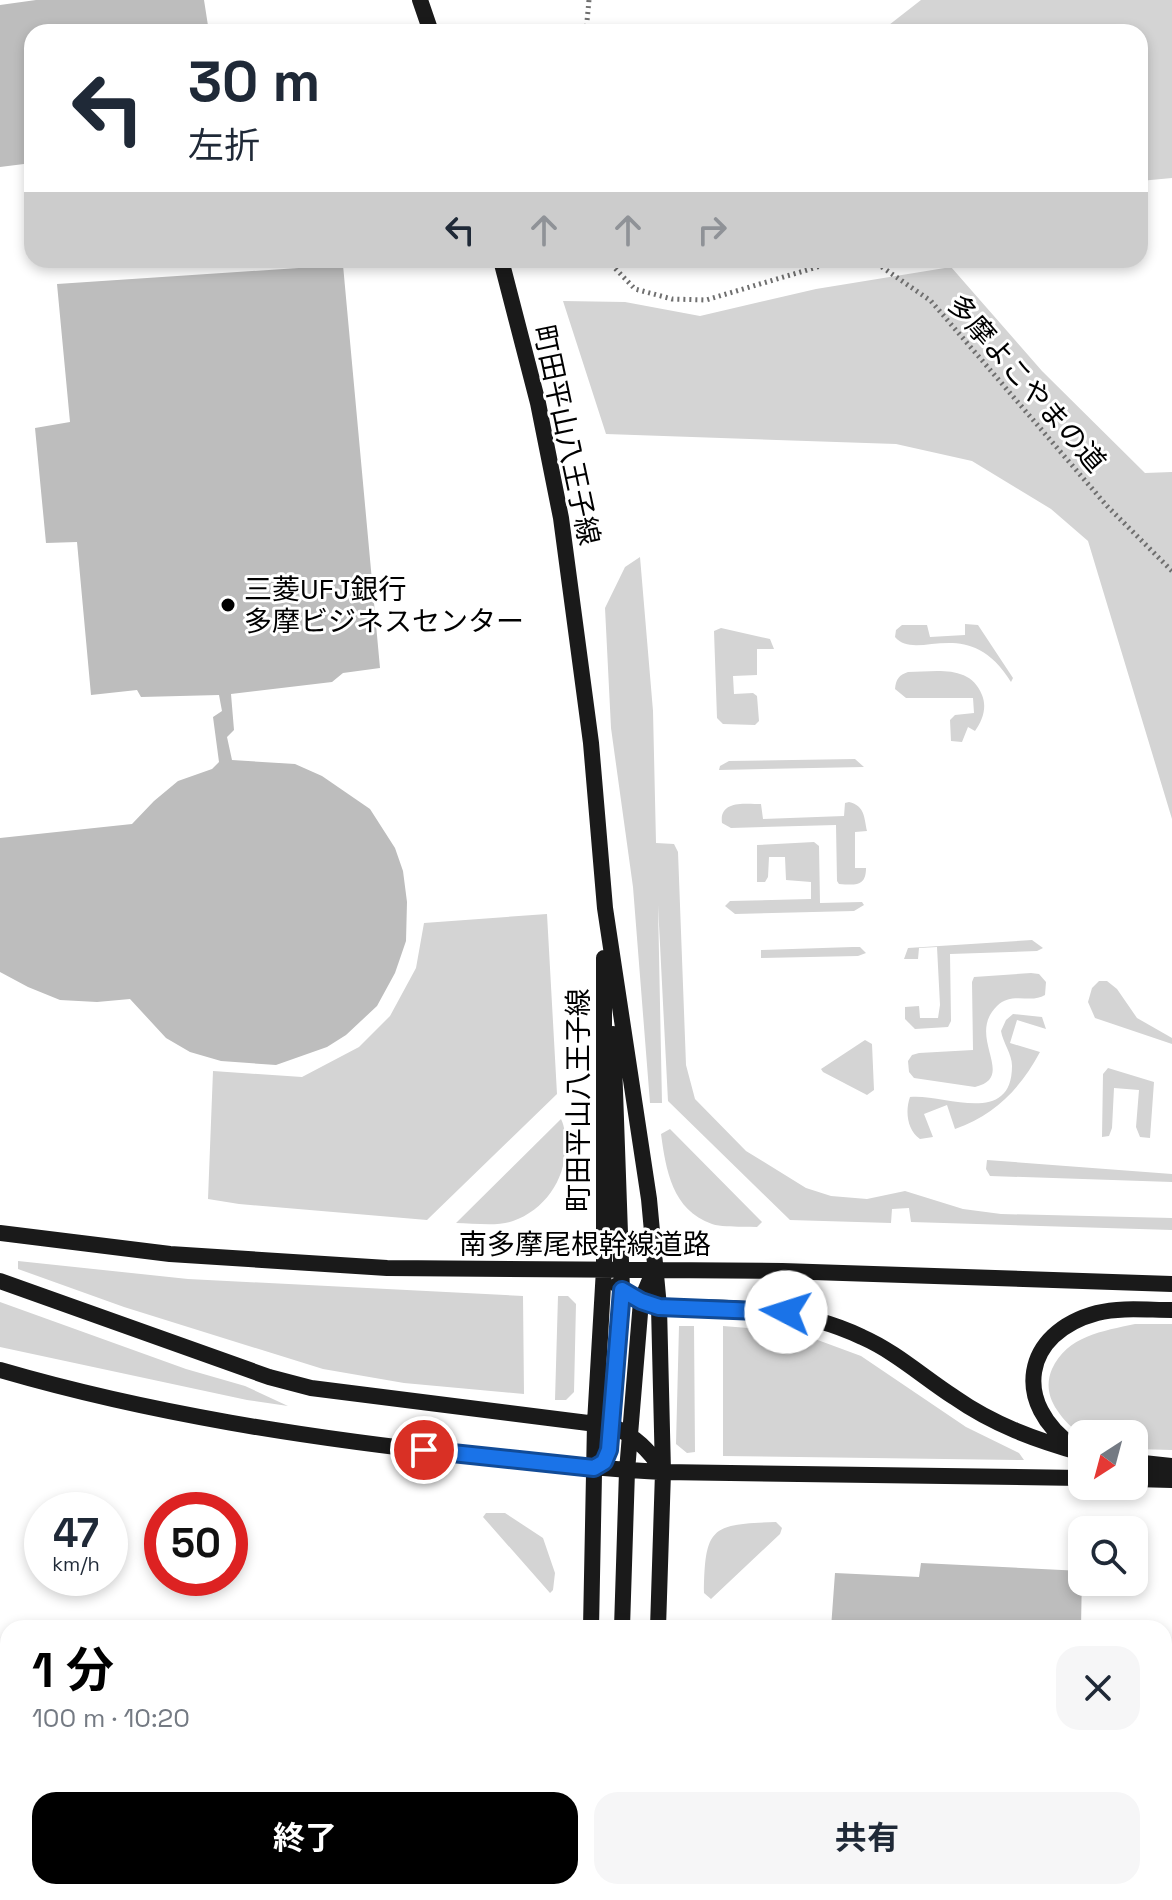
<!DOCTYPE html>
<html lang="ja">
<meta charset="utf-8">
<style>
body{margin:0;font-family:"Space Grotesk","Noto Sans JP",sans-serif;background:#f6f6f7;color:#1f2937;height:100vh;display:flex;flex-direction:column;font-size:30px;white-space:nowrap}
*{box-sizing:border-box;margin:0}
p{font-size:26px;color:#747a83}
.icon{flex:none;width:44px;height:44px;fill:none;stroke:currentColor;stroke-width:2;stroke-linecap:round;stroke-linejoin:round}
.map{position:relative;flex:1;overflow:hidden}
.side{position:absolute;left:0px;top:1620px;width:1172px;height:280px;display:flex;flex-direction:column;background:#fff;border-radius:24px 24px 0 0;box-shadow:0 4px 12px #0003}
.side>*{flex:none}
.hud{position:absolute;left:24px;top:24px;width:1124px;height:244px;border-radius:24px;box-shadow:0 4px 12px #0003;background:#fff;color:#1f2937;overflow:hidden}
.needle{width:52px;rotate:216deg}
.tools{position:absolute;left:1068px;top:1420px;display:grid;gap:16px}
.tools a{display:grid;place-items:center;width:80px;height:80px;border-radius:16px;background:#fff;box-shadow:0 4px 12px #0003;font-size:40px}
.speed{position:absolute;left:24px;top:1492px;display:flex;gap:16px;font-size:40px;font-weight:700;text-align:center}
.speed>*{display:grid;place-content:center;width:104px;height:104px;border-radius:50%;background:#fff;box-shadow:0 4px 12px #0003;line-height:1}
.speed small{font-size:20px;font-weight:400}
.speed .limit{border:12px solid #d22;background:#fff;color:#111}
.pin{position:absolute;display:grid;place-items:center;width:68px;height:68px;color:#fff;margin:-34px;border:4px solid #fff;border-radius:50%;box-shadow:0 2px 8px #0007}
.me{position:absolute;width:88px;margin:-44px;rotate:275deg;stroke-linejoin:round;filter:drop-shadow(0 0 6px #0008)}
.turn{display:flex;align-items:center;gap:28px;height:168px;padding:0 32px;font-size:36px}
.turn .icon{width:104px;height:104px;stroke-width:2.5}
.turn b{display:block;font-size:56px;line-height:68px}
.lanes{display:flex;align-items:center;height:76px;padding:0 32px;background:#0003;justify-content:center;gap:40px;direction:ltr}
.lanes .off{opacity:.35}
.round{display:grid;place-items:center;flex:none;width:84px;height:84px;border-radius:24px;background:#f6f6f7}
.overview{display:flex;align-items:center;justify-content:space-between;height:136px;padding:0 32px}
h1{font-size:48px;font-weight:700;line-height:60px;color:#000}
.button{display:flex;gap:16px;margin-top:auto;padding:16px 32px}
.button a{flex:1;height:92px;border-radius:24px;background:#000;color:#fff;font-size:32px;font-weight:700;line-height:92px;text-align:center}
.button a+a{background:#f6f6f7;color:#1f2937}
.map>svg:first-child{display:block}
.green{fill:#d4d4d4}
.building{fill:#bdbdbd}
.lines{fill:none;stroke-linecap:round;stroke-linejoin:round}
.path{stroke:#6f6f6f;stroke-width:5;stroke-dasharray:2 4;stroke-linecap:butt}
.service{stroke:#4d4d4d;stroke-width:6}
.secondary{stroke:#1a1a1a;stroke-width:16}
.route-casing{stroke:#114b97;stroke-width:20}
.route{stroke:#1a73e8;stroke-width:14}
.poi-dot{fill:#000;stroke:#fff;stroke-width:3}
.labels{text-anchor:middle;stroke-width:6;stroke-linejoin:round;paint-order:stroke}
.street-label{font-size:28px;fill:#000;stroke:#fff}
.poi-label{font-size:28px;fill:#000;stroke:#fff;text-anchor:start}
</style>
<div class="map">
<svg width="1172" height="1900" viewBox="0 0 1172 1900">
<rect width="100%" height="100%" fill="#fff"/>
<!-- green -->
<path class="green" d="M921 0H1172V178L1140 181V32H880Z
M951 267 1042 371 1145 473 1172 472V819L1088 541 1051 509 972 461 896 444 606 434 563 301 625 302 700 316 816 289Z
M640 557 653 711 656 843 674 844 678 852 686 1065 695 1099 746 1151 806 1188 831 1196 867 1199 905 1191 963 1209 1001 1214 1172 1218V1230L911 1222 909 1208 892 1209 891 1223 790 1220 668 1101 658 905 662 1103H650L633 887 611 728 605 608 625 567Z
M965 624 978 625 1013 678 1011 682C968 612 917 663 895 637L896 630 902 625H927L930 637 965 635Z
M721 628 770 639 774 649H757V675L733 676 734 694 753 693 757 696 759 721 755 725 723 724 717 718 714 631Z
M908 672C935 672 970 664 982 695 987 707 983 720 975 731L968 727 962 742 951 741 950 720 955 715 974 713 973 698H906L895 689C896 679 899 675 908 672Z
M855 759 864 767 719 770 720 766 729 761Z
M849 802C865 806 864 817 867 831L855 832V868H866C866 887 855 885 839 884L837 881 836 825 731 828 722 823C719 800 745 804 761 804L763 819 844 816 845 803Z
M814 842 819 846 820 903 862 902 864 905 854 911 735 914 725 906 730 901 811 899V882L786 880 785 857H769L768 877 765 882H757V845Z
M547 914 557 1094 427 1220 239 1204 208 1199 213 1071 302 1077 359 1047 390 1016 416 968 424 923Z
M1032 940 1043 948 1037 951 950 954 951 1021 948 1027 915 1029 905 1019V1007L919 1006 920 1018H938L940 1005 937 947 919 948 918 959H904L908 948Z
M853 947H860L866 953 858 956 761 958V950Z
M1031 973 1039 974 1046 982 1045 995C1031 1004 1012 991 997 1006 965 1037 1018 1077 975 1087L914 1078 909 1072 908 1061 912 1055 919 1053 973 1050 972 982 974 977Z
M1099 981H1107L1117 989 1137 1018 1172 1038V1044L1095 1018 1088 1002 1092 988Z
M1013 1014 1042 1017 1046 1029 1017 1020 1010 1043 1040 1052C1020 1089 995 1115 955 1129L947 1105 924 1114 933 1137 920 1139C907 1130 905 1111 910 1097 942 1093 1012 1128 1012 1066 1012 1054 1003 1043 1001 1031L1006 1020Z
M865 1040 872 1044 874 1090 867 1095 823 1072 821 1069Z
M1108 1068 1154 1082 1150 1138 1140 1137 1136 1127 1139 1090 1114 1088 1112 1128 1109 1136 1102 1137 1103 1074Z
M561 1119C565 1127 565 1135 565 1144 567 1178 545 1210 513 1221 497 1227 473 1223 456 1223Z
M670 1129 762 1222 757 1227C743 1226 725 1228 712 1224 672 1210 666 1170 661 1134Z
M987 1160 1172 1174V1182L990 1176 986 1169Z
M18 1261 188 1279 523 1296 524 1394 404 1383 323 1369 124 1307 18 1269Z
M558 1296H568L576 1304 574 1392 566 1400H555Z
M0 1302 186 1369 245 1386 288 1406 247 1400 0 1347Z
M1135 1324H1172V1450L1134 1449V1434C1119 1434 1099 1437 1084 1434 1073 1431 1063 1419 1057 1410 1048 1397 1046 1383 1052 1369 1067 1336 1103 1331 1135 1324Z
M679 1326H694L695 1452 687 1453 676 1444Z
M723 1326 796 1332 861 1356 966 1427 1019 1453 1024 1460 723 1456Z
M486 1513H505L543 1538 555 1573 553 1590 550 1593 483 1517Z
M776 1522 782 1528 780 1534 711 1599 704 1593C705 1527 711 1524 776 1522Z"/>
<!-- building -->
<path class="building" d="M36 0H204L209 32H32V163L0 167V5Z
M343 265 380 668 343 673 332 682 231 694 234 730 227 737 232 760 295 764 322 776 370 809 395 848 403 871 407 902 406 941 395 973 377 1006 346 1035 327 1047 276 1065 221 1061 190 1052 166 1038 130 999 97 1002 60 1000 28 987 0 972V838L132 824 154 801 178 781 212 769 219 762 213 717 222 711 219 695 141 697 137 690 91 695 77 542 46 543 35 428 70 422 57 284Z
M921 1563 1082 1571 1081 1628H831L835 1573 919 1577Z"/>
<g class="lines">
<!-- path -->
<path class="path" d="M586 32 589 0
M607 260 635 289 672 299 706 300 824 265H879L931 301 1107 506 1172 571"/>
<!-- service -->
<path class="service" d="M801 1892 1032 1900
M769 1900 787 1892"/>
<!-- secondary -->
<path class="secondary" d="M420 0 431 32
M501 260 538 403 561 518 591 743 605 908 649 1199 659 1307 663 1472 658 1628
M0 1233 170 1254 387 1268 782 1271 1172 1284
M0 1281 269 1377 311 1388 612 1426C635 1436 649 1450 663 1471
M617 1285 641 1301 659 1307C729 1307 798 1306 862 1337 896 1352 923 1377 954 1397 994 1425 1036 1440 1082 1453
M0 1370C151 1414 308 1438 464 1455 531 1462 597 1469 663 1472L1082 1478
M1074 1447C1012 1404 1022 1333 1097 1313 1121 1307 1147 1310 1172 1310
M1134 1462 1172 1466
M594 1468 604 1462 609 1450 622 1290 613 1034
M1134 1479 1172 1480
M591 1628 595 1423 604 1269V958
M622 1628 627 1471 641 1301 654 1270
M581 1900 582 1892
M640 1900 641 1892"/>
</g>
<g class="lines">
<!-- route casing -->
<g class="route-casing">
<path id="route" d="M424 1450 594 1468 604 1462 609 1450 622 1290 641 1301 659 1307 786 1312"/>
</g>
<!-- route -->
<use href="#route" class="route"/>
</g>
<!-- markers -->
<circle class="poi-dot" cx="228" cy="605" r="8"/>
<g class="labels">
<!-- street labels -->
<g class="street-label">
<text transform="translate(1027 383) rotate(49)" y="10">多摩よこやまの道</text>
<text transform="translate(567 435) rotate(78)" y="10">町田平山八王子線</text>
<text transform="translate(578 1100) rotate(-90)" y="10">町田平山八王子線</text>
<text x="585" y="1254">南多摩尾根幹線道路</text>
</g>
<!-- poi labels -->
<g class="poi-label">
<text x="244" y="599">三菱UFJ銀行<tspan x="244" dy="32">多摩ビジネスセンター</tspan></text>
</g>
</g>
</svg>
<div class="tools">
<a><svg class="needle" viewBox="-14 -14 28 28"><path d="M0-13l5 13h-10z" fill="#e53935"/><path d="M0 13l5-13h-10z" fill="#747a83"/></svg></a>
<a><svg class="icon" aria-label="search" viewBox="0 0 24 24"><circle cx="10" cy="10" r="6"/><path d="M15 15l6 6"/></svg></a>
</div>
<div class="speed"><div>47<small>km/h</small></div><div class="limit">50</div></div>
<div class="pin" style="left:424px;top:1450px;background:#d93025"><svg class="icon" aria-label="arrive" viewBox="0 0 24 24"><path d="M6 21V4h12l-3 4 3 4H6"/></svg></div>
<svg class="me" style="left:786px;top:1312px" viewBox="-20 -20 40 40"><circle r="19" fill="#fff"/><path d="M0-13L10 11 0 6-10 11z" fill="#1a73e8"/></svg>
<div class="hud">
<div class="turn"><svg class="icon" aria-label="left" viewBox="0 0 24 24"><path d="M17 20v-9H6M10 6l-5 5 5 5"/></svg><div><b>30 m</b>左折</div></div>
<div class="lanes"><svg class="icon" aria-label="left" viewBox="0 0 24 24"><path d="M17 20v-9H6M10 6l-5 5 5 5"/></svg><svg class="icon off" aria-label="ahead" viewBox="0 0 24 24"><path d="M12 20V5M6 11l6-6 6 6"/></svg><svg class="icon off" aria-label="ahead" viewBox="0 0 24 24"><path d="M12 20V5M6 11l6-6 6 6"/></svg><svg class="icon off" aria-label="right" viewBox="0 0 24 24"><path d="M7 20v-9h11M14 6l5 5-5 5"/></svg></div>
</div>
<section class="side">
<div class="overview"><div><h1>1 分</h1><p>100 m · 10:20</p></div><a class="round"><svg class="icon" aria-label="close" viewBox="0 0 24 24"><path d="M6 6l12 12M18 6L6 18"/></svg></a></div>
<div class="button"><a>終了</a><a>共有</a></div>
</section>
</div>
